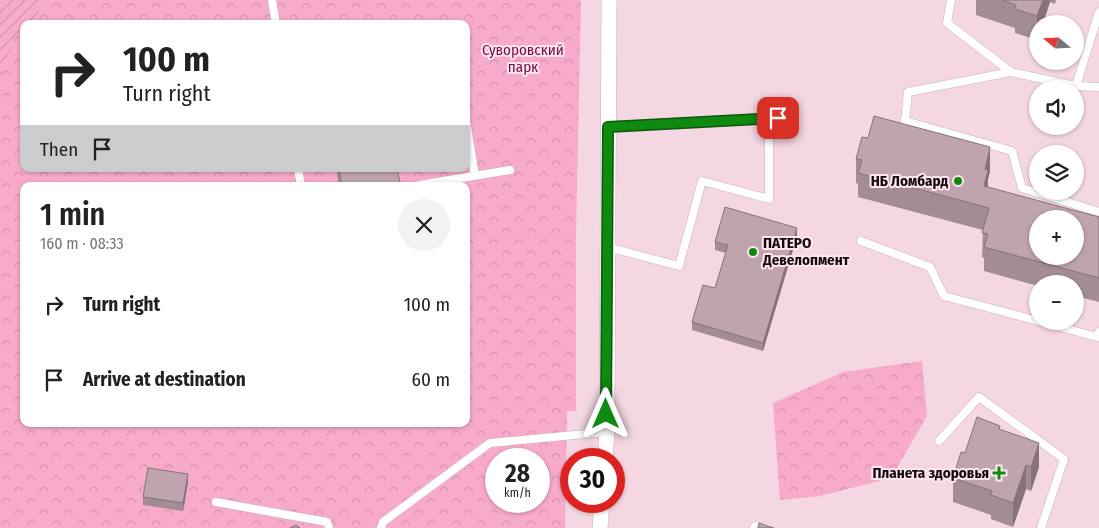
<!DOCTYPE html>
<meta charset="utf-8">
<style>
body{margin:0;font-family:"Fira Sans Condensed",sans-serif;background:#f2f2f2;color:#222;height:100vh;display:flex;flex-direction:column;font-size:19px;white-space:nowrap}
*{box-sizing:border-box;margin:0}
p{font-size:16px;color:#767676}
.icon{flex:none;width:28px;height:28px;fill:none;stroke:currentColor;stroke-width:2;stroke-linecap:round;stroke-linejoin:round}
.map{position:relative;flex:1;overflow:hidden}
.side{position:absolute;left:20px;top:182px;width:450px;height:245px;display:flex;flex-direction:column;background:#fff;border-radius:10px;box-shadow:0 1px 4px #0004}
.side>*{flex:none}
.hud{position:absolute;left:20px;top:20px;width:450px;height:152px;border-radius:10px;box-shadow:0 1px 4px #0004;background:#fff;color:#222;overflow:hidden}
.needle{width:32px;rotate:289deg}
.tools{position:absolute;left:1029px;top:15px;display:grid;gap:10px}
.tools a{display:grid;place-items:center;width:55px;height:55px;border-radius:50%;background:#fff;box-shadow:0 1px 4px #0004;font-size:25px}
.speed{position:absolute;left:485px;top:448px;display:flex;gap:10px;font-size:25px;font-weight:700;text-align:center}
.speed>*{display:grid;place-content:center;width:65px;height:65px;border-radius:50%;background:#fff;box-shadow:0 1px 4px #0004;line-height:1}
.speed small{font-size:12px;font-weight:400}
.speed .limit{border:8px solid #d22;background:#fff;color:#111}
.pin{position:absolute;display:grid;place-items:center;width:42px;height:42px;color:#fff;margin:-21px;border-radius:10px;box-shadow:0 2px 8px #0006}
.me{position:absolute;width:55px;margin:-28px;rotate:0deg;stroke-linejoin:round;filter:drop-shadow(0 0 4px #0008)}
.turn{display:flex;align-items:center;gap:18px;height:105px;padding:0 20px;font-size:22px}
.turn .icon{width:65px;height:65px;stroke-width:2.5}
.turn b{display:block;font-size:35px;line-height:42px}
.then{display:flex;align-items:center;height:48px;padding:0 20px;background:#0003;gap:10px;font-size:19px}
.round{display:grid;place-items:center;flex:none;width:52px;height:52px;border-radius:26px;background:#f2f2f2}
.headline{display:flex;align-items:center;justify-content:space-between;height:85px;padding:0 20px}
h1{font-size:30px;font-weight:600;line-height:38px}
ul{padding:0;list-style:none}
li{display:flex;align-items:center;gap:15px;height:75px;padding:0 20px}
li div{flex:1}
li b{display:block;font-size:19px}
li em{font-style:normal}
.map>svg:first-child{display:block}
.park{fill:url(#park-crowns);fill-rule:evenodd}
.garden{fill:url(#garden-furrows)}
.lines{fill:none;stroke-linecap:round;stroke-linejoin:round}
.lane-casing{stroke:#ccb0bb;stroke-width:9}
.street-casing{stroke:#ccb0bb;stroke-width:16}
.lane{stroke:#fff;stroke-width:8}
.street{stroke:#fff;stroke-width:15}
.wall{fill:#a48c96}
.shaded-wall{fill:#86727a}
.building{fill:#bfa3ae;stroke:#86727a;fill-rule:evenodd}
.route-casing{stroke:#0a5a0a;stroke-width:12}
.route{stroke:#0f8a10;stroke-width:9}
.poi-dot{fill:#0f8a10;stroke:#fee6ef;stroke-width:2}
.labels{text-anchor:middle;stroke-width:4;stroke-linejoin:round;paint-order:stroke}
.park-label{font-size:15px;fill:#760748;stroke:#fee6ef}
.poi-label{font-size:15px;font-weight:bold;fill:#140a0e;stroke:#fee6ef;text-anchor:end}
</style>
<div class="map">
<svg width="1099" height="528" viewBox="0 0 1099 528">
<defs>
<pattern id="park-crowns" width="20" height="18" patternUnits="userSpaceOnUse" patternTransform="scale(1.25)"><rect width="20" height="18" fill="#f8aacb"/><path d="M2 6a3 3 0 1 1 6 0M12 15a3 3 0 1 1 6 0" fill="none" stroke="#d491ad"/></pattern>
<pattern id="garden-furrows" width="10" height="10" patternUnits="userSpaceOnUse" patternTransform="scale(1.25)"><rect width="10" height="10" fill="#f8aacb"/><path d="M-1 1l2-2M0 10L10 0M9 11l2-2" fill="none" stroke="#d491ad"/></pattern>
</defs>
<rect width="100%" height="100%" fill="#f4d7e2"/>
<!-- park -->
<path class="park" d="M0 0H581L576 233V411H567L565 528H0ZM24 24H466V169H24ZM24 186H466V424H24ZM496 459H539V501H496Z
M922 361 927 416 891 478 820 496 780 500 773 403 843 372Z"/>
<!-- garden -->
<path class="garden" d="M0 0H41L36 24H24V34L12 39 0 84Z"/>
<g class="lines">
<!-- lane casing -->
<g class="lane-casing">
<path id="lane" d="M272 0 276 24
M951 0 947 23 1011 72 1076 86 1099 87
M1011 72 908 92 905 121 1012 151 1022 188 1099 212
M1076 86 1099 12
M466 121 475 176
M608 127 778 118
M298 169 301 186
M419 186V185L510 170
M861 241 930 267 944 296 1038 321
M607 247 679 266 702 181 769 199V119
M1038 321 1097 337 1099 332
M939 441 979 397 1064 459 1041 528
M216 502 327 522 329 528
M381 528 383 522 490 443 607 432
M754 528 755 526 767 528"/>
</g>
<!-- street casing -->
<g class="street-casing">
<path id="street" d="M605 459 607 432 609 0
M600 528 602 501"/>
</g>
<!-- lane -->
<use href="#lane" class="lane"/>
<!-- street -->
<use href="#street" class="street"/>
</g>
<!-- wall -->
<path class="wall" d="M976 0H1056L1055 4 1050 2 1038 24 1037 40 1015 33V28L976 15Z
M868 138 990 171 988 179V188L1099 217V302L1075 296V284H1038V286L984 271V258L982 257 983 230 858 197V184L856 183V159Z
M336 169H397L401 186H339Z
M797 236 763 351 692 330V322L715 288 726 253 715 250V242Z
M1000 429 1039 467 1031 491 1026 489 1013 527 991 519V515L953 502V478L965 453Z
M188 482 183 511 143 505V497Z"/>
<!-- shaded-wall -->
<path class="shaded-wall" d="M1043 0H1050V2L1043 24H1038L1037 40V16Z
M990 147V171L988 179V194L984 207 985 169Z
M797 228V236L763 351V343Z
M1039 443V467L1031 491V467Z
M1026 465V489L1013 527V503Z
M188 474V482L183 511V503Z"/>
<!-- building -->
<path class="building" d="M1002 0H1043L1037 16 1015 9 1016 5Z
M874 116 990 147 985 169 988 170 984 186 1099 217V278L984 247 988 234 982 233 989 208 858 173 862 160 856 159 862 137 868 138ZM1038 219H1075V256H1038Z
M339 169H397L401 186H342Z
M725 207 797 228 763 343 692 322 703 285 715 288 728 245 715 242Z
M977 417 1000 426 999 429 1039 443 1031 467 1026 465 1013 503 991 495 992 491 953 478 961 452 965 453Z
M148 468 188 474 183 503 143 497Z
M759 523 774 528H758Z
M296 525 300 528H290Z"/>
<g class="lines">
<!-- route casing -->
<g class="route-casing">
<path id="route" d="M606 414 608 127 778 118"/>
</g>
<!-- route -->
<use href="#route" class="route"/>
</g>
<!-- markers -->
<g class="poi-dot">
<circle cx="958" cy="181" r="5"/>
<circle cx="753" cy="252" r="5"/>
<path d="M996.5 465.5h5v5h5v5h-5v5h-5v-5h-5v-5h5z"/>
</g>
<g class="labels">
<!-- park labels -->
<g class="park-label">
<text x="523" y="55">Суворовский<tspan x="523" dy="17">парк</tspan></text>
</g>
<!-- poi labels -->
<g class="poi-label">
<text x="948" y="186">НБ Ломбард</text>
<text x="763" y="248" text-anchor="start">ПАТЕРО<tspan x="763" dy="17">Девелопмент</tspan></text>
<text x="989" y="478">Планета здоровья</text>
</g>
</g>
</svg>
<div class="tools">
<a><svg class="needle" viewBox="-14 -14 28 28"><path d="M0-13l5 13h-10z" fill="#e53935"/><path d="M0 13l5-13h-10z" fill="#767676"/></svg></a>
<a><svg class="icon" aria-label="sound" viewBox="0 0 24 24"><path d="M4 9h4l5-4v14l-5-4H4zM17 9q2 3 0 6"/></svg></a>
<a><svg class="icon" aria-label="layers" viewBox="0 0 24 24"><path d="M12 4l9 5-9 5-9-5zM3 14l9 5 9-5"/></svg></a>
<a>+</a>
<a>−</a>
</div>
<div class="speed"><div>28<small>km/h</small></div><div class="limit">30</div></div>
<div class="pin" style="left:778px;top:118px;background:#d93025"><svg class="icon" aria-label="arrive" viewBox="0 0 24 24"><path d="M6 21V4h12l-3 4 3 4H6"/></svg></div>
<svg class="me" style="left:606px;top:414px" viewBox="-20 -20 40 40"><path d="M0-17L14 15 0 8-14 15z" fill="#0f8a10" stroke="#fff" stroke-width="4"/></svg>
<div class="hud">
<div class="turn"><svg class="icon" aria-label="right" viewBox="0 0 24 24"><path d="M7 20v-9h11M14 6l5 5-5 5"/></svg><div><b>100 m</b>Turn right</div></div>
<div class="then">Then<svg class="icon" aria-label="arrive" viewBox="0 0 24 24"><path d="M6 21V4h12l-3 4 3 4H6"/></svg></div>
</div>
<section class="side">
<div class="headline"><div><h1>1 min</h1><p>160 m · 08:33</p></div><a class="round"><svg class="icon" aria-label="close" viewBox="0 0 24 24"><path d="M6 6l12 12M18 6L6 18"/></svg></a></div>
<ul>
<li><svg class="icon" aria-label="right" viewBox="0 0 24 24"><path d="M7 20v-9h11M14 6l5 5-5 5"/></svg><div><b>Turn right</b></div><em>100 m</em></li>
<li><svg class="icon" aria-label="arrive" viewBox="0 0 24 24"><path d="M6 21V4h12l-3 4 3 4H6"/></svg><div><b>Arrive at destination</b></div><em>60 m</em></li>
</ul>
</section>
</div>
